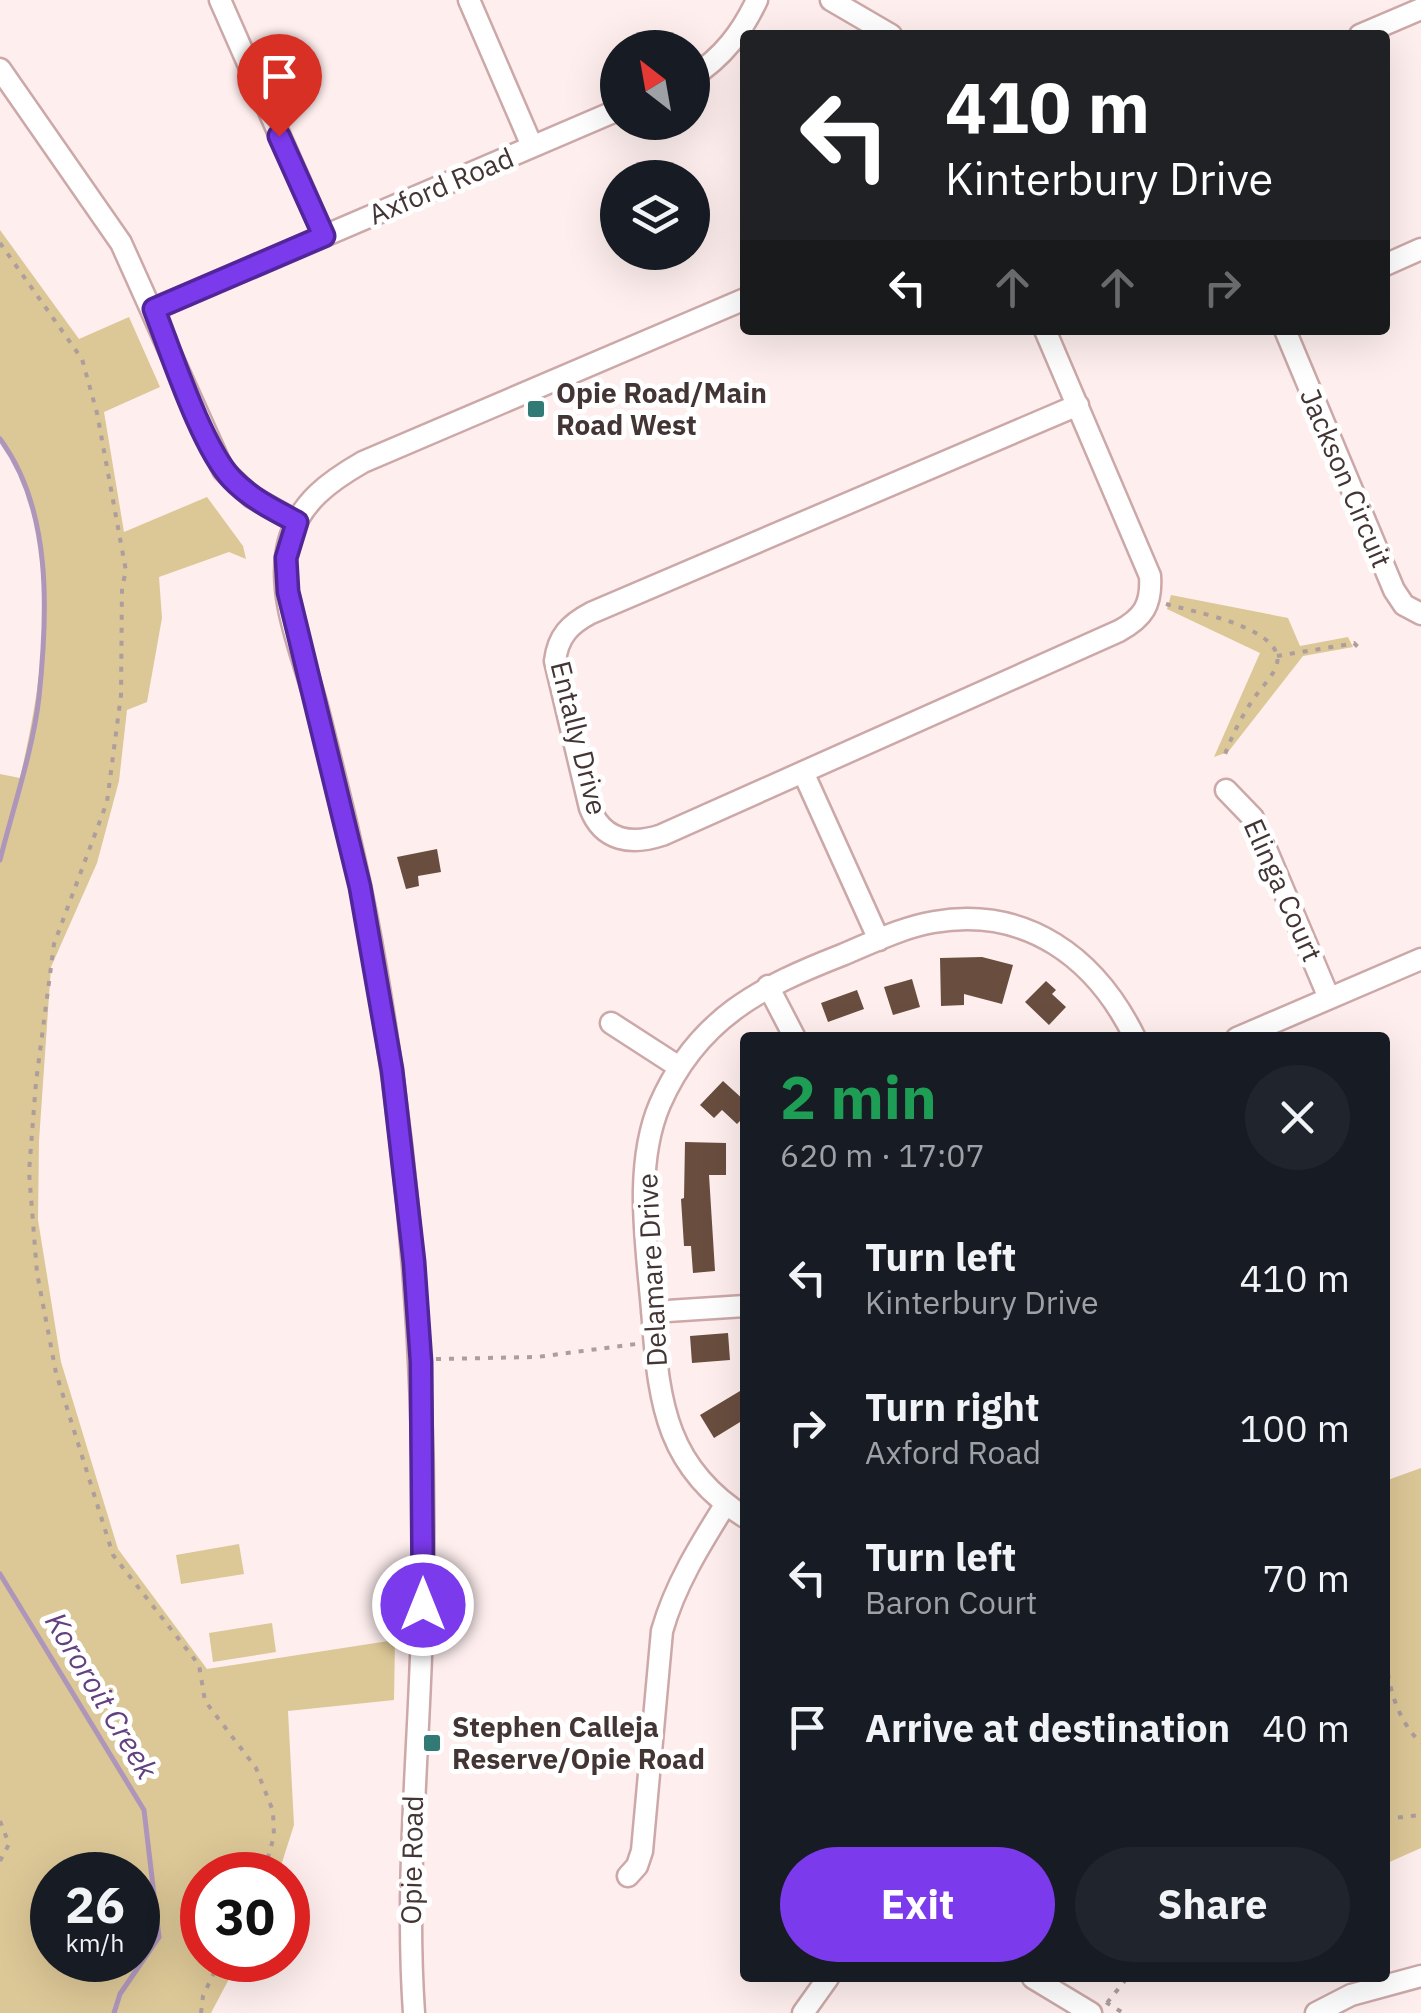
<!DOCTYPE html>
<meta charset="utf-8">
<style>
body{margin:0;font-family:"IBM Plex Sans",sans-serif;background:#20242c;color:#f1f3f6;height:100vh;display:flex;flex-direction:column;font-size:38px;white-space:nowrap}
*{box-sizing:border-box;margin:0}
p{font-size:32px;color:#9ea1a6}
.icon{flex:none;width:55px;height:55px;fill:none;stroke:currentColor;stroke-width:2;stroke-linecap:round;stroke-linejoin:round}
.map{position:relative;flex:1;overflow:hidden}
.drawer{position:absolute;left:740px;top:1032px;width:650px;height:950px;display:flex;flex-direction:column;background:#171b24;border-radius:10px;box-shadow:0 10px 40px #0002}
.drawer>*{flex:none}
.hud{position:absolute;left:740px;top:30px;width:650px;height:305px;border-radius:10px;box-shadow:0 10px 40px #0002;background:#202124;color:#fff;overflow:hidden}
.needle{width:65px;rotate:329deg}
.controls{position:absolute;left:600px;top:30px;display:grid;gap:20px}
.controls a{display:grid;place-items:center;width:110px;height:110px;border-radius:50%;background:#171b24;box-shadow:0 10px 40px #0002;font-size:50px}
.speed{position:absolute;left:30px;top:1852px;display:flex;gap:20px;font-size:50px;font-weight:700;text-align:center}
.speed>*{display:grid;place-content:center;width:130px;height:130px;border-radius:50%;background:#171b24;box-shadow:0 10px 40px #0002;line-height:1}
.speed small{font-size:25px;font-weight:400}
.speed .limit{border:15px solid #d22;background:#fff;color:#111}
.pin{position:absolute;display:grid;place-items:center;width:85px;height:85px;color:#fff;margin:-102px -42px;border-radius:50% 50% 50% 0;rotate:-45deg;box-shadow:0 0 10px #0007}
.pin .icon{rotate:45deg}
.me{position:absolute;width:110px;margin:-55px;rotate:0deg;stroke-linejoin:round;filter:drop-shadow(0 0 8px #0008)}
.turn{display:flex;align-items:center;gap:35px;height:210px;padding:0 40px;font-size:45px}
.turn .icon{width:130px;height:130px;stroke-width:2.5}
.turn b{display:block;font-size:70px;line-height:85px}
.lanes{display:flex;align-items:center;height:95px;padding:0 40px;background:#0003;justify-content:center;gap:50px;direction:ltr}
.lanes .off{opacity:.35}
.round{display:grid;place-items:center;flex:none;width:105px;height:105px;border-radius:52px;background:#20242c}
.head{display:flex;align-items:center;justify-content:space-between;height:170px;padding:0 40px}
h1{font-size:60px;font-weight:800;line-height:75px;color:#1e9e55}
.action{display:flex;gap:20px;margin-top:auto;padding:20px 40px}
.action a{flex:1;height:115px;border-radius:60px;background:#7c3aed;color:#fff;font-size:40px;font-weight:800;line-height:115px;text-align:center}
.action a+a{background:#20242c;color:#f1f3f6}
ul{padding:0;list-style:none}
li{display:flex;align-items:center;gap:30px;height:150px;padding:0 40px}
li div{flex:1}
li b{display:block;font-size:38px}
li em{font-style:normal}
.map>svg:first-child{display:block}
.green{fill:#dcc796;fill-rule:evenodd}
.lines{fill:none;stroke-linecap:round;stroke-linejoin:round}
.stream{stroke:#ae96bb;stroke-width:5}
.building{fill:#694e3f}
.minor-casing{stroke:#cca8a8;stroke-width:25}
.path{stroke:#ad9d9d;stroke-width:4;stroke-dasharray:5 8;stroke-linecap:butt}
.minor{stroke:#fff;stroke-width:20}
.route-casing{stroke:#51269a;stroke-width:25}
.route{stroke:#7c3aed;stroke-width:18}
.poi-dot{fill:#317a76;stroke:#fff;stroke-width:4}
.labels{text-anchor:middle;stroke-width:10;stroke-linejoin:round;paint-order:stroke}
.street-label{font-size:28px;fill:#443535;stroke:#fff}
.poi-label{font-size:28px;font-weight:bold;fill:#443535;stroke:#fff;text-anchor:start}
.water-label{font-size:30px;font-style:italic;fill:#634080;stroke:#fff}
</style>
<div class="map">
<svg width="1421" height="2013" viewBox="0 0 1421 2013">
<rect width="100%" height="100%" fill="#feeeee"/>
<!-- green -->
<path class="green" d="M0 230 79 339 129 317 160 387 104 412 124 532 207 497 243 546 246 559 229 552 159 577 162 618 147 702 127 710 119 781 97 863 51 967 39 1141 38 1220 61 1362 118 1549 207 1669 395 1640 394 1700 288 1711 294 1825 278 1875H202V1960H239L211 2013H0V774L20 778C44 674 67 530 0 439ZM138 1875V1960H52V1875Z
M1171 595 1288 618 1300 646 1348 637 1353 647 1303 656 1228 752 1214 757 1260 653 1167 609Z
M1421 1468V1848L1385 1864V1481Z
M239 1544 244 1574 181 1584 176 1555Z
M272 1623 276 1652 213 1662 209 1633Z"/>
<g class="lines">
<!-- stream -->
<path class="stream" d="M0 439C52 509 48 612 39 697 33 750 13 808 0 860
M0 1574 144 1810 159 1937 120 1994 114 2013"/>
</g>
<!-- building -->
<path class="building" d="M437 849 441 872 418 876 419 886 406 889 397 857Z
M982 957 1013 965 1002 1004 964 994V1005L941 1006 940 958Z
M912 979 920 1007 893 1015 884 987Z
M1046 981 1056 990 1052 994 1066 1007 1049 1025 1025 1002Z
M857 990 864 1009 828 1022 821 1003Z
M723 1081 745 1101V1116L737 1124 722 1110 714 1118 700 1105Z
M685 1142 726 1143V1175H709L715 1271 693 1273 691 1246H684L681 1199 684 1198Z
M728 1333 730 1360 692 1363 690 1336Z
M745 1388V1419L714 1438 700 1415Z"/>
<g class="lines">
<!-- minor casing -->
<g class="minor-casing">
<path id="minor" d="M220 0 324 236
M469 0 532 146
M831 0 891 35
M1360 35 1421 9
M0 69 121 243 223 470 252 497 297 522
M692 77C723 57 742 32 757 0
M1385 265 1421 249
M154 309 618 110
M1045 330 1150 576C1152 605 1143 618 1119 631L662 835C632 845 603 842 590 808L555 661C558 636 570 624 591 613L1078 405
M1285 330 1394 590 1404 605 1421 614
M803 772 879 940
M1226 790 1253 818 1329 998
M768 986 795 1038
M611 1023 679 1067
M1237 1038 1421 959
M652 1312 745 1306
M745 1517C668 1469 659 1405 653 1322 648 1253 632 1169 660 1104 697 1019 760 987 842 955 871 943 903 927 934 922 1027 906 1096 958 1135 1038
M628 1876 637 1866 642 1851 662 1631C675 1585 700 1545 725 1505
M1033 1978 1091 2013
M414 2013C404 1868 422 1725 423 1580 426 1365 409 1152 371 941 357 864 338 789 319 714 306 661 274 597 289 541 300 502 330 481 363 462L745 299
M803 2013 828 1978
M1316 2013 1351 1995 1421 1976"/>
</g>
<!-- path -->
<path class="path" d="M0 243 82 359 97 413 126 571 122 587 121 695 107 802 54 944 36 1082 29 1172 37 1273 56 1373 113 1555 199 1665 205 1701 256 1768 273 1811 274 1836 263 1875
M1166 604C1189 611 1295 629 1275 669 1270 679 1263 686 1257 694 1243 713 1232 735 1224 757
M1277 656 1344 645 1354 643 1358 647
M436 1359 537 1357 636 1344
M1385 1609C1390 1625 1385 1639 1386 1656 1388 1688 1398 1721 1421 1743
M1385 1819 1421 1815
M0 1821 9 1844 0 1861
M1106 2002 1123 2013
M1107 2003 1127 1978
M201 2013 203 1996 220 1960"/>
<!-- minor -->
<use href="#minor" class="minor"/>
</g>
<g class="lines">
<!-- route casing -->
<g class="route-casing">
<path id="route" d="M279 136 324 236 154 309C171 352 202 448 232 479 250 498 274 510 297 522L286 558 288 592 360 887 392 1070 414 1262 421 1362 423 1605"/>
</g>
<!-- route -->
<use href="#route" class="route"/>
</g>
<!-- markers -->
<g class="poi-dot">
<rect x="526" y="399" width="20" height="20" rx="5"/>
<rect x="422" y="1733" width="20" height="20" rx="5"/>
</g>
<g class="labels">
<!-- street labels -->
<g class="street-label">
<text transform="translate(441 186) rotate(-23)" y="10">Axford Road</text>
<text transform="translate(1346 478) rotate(67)" y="10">Jackson Circuit</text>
<text transform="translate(579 738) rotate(76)" y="10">Entally Drive</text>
<text transform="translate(1283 890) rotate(66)" y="10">Elinga Court</text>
<text transform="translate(652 1270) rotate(-93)" y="10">Delamare Drive</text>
<text transform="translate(412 1860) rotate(-89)" y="10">Opie Road</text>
</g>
<!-- poi labels -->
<g class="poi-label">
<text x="556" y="403">Opie Road/Main<tspan x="556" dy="32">Road West</tspan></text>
<text x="452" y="1737">Stephen Calleja<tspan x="452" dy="32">Reserve/Opie Road</tspan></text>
</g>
<!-- water labels -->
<g class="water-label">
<text transform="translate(101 1696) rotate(59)" y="10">Kororoit Creek</text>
</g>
</g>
</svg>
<div class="controls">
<a><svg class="needle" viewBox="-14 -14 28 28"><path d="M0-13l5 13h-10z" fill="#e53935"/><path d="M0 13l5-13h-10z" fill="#9ea1a6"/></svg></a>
<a><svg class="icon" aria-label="layers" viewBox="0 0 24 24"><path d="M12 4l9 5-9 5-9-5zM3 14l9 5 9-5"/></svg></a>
</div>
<div class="speed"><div>26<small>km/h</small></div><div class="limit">30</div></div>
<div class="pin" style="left:279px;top:136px;background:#d93025"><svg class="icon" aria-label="arrive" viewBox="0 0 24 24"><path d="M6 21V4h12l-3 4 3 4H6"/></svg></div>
<svg class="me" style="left:423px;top:1605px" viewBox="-20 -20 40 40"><circle r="17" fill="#7c3aed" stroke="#fff" stroke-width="3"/><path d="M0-11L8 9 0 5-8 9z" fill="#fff"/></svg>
<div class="hud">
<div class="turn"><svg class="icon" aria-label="left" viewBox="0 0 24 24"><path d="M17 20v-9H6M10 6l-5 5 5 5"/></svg><div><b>410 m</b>Kinterbury Drive</div></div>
<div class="lanes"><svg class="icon" aria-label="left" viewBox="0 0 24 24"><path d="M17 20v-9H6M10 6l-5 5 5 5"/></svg><svg class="icon off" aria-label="ahead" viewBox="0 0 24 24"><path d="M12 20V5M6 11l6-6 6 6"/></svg><svg class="icon off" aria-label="ahead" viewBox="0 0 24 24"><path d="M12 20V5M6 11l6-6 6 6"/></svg><svg class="icon off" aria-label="right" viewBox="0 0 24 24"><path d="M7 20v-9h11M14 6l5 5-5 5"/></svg></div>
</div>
<section class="drawer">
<div class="head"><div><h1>2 min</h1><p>620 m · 17:07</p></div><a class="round"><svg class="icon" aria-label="close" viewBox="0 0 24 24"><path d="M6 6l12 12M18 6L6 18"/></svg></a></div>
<ul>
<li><svg class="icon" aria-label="left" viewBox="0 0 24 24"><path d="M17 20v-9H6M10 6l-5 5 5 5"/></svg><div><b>Turn left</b><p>Kinterbury Drive</p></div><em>410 m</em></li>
<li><svg class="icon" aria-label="right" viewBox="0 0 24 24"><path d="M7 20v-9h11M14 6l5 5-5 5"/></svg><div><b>Turn right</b><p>Axford Road</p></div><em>100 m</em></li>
<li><svg class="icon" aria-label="left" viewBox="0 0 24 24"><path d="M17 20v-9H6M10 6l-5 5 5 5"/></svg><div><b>Turn left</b><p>Baron Court</p></div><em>70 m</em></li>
<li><svg class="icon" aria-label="arrive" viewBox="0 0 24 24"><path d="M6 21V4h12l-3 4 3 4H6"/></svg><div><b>Arrive at destination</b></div><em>40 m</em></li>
</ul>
<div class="action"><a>Exit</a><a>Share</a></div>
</section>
</div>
